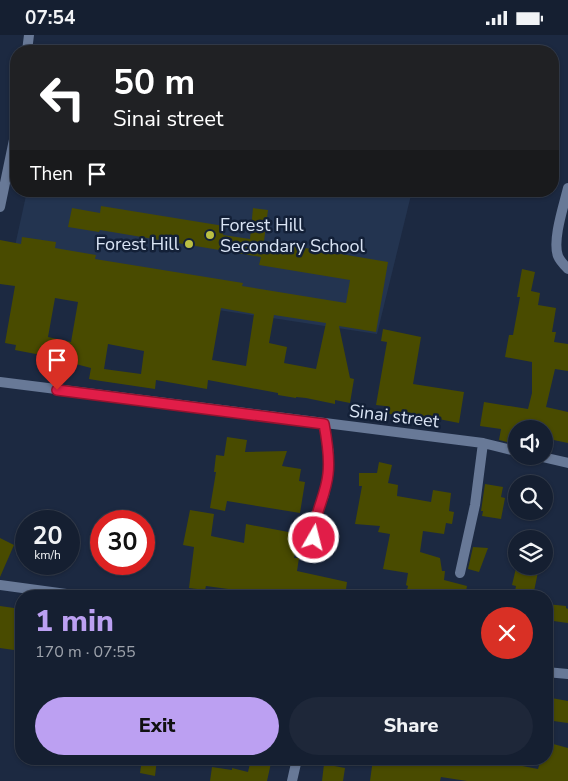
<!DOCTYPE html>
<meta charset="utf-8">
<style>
body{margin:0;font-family:"Nunito Sans",sans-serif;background:#1e2739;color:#f1f3f6;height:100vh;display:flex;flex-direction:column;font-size:19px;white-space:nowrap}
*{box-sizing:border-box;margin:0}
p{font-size:16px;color:#9da2ab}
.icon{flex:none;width:28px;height:28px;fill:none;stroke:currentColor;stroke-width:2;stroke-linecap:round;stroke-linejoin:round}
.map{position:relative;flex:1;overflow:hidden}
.panel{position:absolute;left:15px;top:555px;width:538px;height:175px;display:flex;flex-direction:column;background:#151f31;border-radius:20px;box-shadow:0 1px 4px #0004,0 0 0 1px #343d4d}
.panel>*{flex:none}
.guide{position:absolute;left:10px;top:10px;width:549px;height:152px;border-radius:20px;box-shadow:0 1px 4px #0004,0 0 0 1px #343d4d;background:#202124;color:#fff;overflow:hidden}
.tools{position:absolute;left:508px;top:385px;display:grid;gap:10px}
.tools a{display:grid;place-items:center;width:45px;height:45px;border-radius:50%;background:#151f31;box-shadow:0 1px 4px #0004,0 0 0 1px #343d4d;font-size:25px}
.speed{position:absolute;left:15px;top:475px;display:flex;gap:10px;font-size:25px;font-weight:700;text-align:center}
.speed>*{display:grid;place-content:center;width:65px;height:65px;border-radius:50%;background:#151f31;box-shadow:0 1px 4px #0004,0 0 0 1px #343d4d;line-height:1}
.speed small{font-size:12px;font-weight:400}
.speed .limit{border:8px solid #d22;background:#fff;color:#111}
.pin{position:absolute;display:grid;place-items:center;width:42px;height:42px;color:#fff;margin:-51px -21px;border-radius:50% 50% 50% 0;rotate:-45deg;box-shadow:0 0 5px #0007}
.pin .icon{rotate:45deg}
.me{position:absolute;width:55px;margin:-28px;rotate:8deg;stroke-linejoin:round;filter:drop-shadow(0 0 4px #0008)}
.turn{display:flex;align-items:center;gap:18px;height:105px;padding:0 20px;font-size:22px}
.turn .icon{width:65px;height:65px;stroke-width:2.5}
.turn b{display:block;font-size:35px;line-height:42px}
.then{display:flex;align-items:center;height:48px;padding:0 20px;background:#0003;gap:10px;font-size:19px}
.round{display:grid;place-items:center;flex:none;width:52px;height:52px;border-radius:26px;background:#1e2739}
.headline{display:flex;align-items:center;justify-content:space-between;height:85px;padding:0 20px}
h1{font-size:30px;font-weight:800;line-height:38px;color:#bca0f2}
.primary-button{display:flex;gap:10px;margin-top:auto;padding:10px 20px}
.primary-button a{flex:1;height:58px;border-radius:30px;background:#bca0f2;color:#111;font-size:20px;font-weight:800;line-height:58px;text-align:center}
.primary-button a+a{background:#1e2739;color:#f1f3f6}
.status{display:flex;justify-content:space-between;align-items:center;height:35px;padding:0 25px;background:#151f31;direction:ltr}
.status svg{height:14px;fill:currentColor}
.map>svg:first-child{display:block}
.built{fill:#233450}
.building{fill:#494b00;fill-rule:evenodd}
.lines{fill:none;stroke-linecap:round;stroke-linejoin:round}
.minor{stroke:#687997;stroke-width:10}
.tertiary{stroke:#687997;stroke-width:10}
.route-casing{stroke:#92132f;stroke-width:12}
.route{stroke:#e11d48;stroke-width:9}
.poi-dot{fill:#bbc044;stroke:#132037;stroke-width:2}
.labels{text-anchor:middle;stroke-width:5;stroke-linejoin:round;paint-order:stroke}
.poi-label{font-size:18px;fill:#dae4f4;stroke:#132037;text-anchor:start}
.street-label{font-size:18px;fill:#dae4f4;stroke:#132037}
</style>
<div class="status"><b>07:54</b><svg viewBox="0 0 49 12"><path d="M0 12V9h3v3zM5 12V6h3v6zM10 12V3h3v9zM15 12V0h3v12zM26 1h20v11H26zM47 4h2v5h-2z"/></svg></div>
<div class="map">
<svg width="568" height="746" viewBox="0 0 568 746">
<rect width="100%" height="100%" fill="#1c2941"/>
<!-- built -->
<path class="built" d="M27 156H412L377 299 8 243Z"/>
<!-- building -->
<path class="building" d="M101 171 224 191 223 200 250 204 253 173 268 175 264 206 388 227 376 297 339 291 350 343 354 344 350 368 335 365V369L306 363 296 362V363L278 360V358L208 345 207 354 156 345 155 354 101 346 89 344 91 333 68 327 69 319 42 314 41 320 15 315 16 310 5 308 15 251 0 249V205L21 209 22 202 56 207 55 213 96 220 95 224 243 248 242 251 346 268 350 245 259 230 261 222 100 195 99 197 68 192 72 173 100 178ZM55 263 78 267 71 307 48 302ZM221 273 254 279 246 331 212 325ZM274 280 326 288 316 334 284 328 287 312 269 308ZM108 309 144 316 141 339 104 334Z
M522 234 535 237 531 256 540 258 538 270 556 273 552 297H556L554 307 568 309V336L555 334 546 372 568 377V408L544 403V394H516L515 409 499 405 501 394 480 391 484 367 528 374 532 358V327L505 322 509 300H513L520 262H517Z
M383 294 421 302 413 349 464 357 459 388 408 378V382L384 378 385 371 376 370 387 307 381 306Z
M227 402 247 405 245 417 287 416 282 431 301 434 299 446 305 447 300 478 227 466 225 476 210 473 216 437H214L216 420 224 421Z
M379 427 392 430 388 448 398 450 397 461 431 467 433 455 451 458 449 476 454 477 452 489 446 488 444 499 423 496 420 517 440 523 442 536H445L444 545 467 551 465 561H448L435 558 434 561 406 559 408 551 406 550 408 538 383 534 390 499 378 497 380 491 355 489 362 451H359V438H377Z
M485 449 503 452 501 462 505 463 501 484 482 481 483 476H481Z
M190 475 214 479 211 501 244 508 246 489 299 499 294 523H299L297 536 347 547 345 561H242L243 556 206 551 205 555 189 553 194 512 183 510Z
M0 503 14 510 0 542Z
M473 512 488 513 479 537 468 534Z
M516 533 538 537 533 561H514L516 551 512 550Z
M546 569 566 571V573L568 574V588L546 585Z
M0 571 21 574V616L0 613Z
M546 662 568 666V688L546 685Z
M546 707 568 713V746H467L441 742 440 746H370L373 724H485L538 734 541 724H546Z
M142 724H157L155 741 140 738Z
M251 724 271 728 267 746H210L212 732 232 735V733L248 737Z
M324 729 345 733 343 746H322Z"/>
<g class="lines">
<!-- minor -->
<path class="minor" d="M568 153C564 170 552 205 558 221 560 226 564 230 568 234
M0 347 483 408 516 416
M538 421 568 428
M312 520 313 489 324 460 328 439 329 419 324 389
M460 538 475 470 483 408
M0 550 81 561
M546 637 568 639
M292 746 297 724"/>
<!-- tertiary -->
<path class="tertiary" d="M27 16 29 0
M0 172 16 95"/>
</g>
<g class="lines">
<!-- route casing -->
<g class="route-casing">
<path id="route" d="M57 355 324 389C327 405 330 423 328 439 326 461 313 480 314 503"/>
</g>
<!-- route -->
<use href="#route" class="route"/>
</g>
<!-- markers -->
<g class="poi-dot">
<circle cx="210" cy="200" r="5"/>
<circle cx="189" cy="209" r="5"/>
</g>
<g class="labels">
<!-- poi labels -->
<g class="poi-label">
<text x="220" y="196">Forest Hill<tspan x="220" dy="21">Secondary School</tspan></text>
<text x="179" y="215" text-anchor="end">Forest Hill</text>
</g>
<!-- street labels -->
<g class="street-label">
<text transform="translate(394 381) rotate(7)" y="6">Sinai street</text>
</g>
</g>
</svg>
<div class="tools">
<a><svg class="icon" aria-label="sound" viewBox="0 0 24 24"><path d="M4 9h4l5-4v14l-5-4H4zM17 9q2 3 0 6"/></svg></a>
<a><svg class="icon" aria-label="search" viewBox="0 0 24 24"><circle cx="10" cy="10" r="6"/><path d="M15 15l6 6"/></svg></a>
<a><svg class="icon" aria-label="layers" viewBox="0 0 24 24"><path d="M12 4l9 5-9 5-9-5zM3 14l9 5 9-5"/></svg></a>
</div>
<div class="speed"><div>20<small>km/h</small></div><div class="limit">30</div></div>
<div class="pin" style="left:57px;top:355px;background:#d93025"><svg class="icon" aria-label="arrive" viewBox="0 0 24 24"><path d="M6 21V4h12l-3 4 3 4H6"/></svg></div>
<svg class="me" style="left:314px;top:503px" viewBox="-20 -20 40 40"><circle r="17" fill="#e11d48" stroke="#fff" stroke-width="3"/><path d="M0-11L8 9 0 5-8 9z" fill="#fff"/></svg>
<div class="guide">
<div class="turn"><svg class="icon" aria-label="left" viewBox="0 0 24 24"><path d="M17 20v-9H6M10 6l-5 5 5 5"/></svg><div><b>50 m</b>Sinai street</div></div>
<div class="then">Then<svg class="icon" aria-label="arrive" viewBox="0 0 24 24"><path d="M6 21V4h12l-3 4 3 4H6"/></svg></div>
</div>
<section class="panel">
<div class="headline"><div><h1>1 min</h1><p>170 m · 07:55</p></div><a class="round" style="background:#d93025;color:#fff"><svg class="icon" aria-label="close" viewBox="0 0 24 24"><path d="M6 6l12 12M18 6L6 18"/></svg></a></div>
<div class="primary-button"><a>Exit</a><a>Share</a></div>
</section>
</div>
